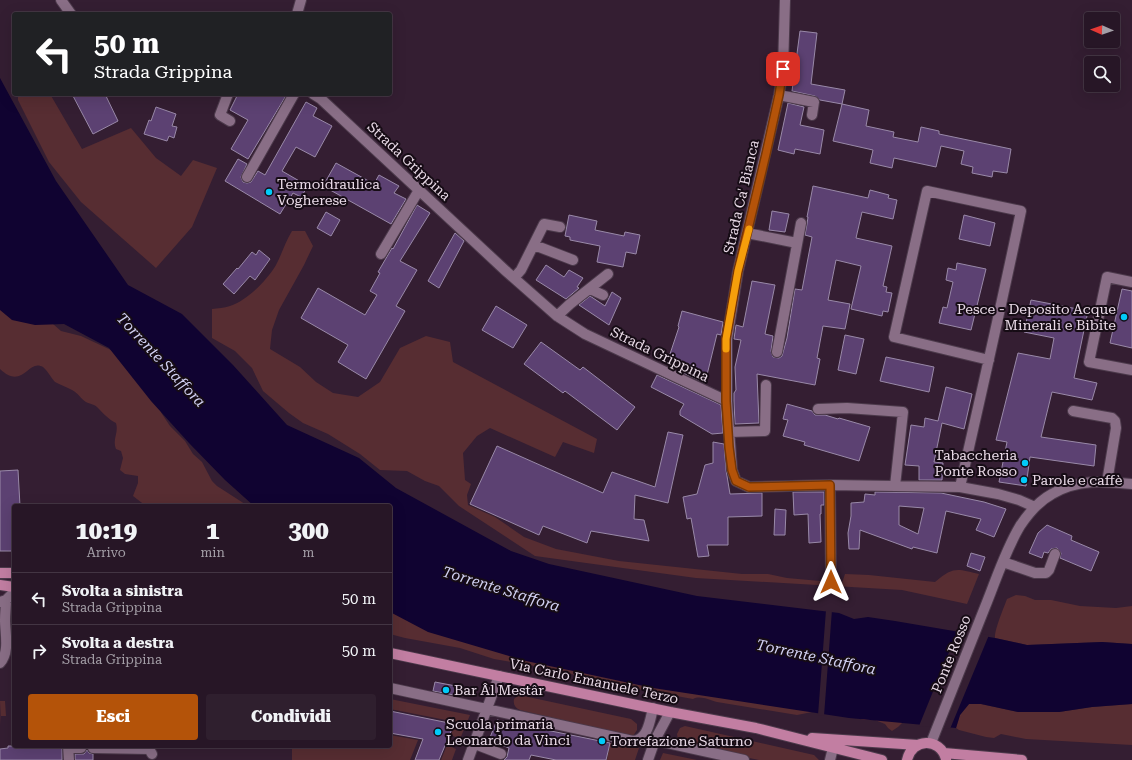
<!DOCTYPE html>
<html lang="it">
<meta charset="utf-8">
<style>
body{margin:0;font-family:"Roboto Serif",serif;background:#2f1f2e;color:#f1f3f6;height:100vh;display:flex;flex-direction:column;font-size:15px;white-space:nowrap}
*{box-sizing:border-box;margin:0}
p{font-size:13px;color:#a49fa7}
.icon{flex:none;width:22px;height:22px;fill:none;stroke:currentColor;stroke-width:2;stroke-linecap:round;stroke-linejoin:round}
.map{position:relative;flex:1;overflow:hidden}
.drawer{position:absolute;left:12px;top:504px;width:380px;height:244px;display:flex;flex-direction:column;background:#271626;border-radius:4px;box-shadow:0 4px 16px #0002,0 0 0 1px #433543}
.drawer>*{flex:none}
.hud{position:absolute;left:12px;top:12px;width:380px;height:84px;border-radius:4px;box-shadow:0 4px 16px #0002,0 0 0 1px #433543;background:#202124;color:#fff;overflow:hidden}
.needle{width:26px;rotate:272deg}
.tools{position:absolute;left:1084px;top:12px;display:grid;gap:8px}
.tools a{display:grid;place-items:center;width:36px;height:36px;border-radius:4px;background:#271626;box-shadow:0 4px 16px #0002,0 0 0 1px #433543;font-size:20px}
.pin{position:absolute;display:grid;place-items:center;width:34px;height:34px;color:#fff;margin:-17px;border-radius:8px;box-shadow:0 2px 6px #0006}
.me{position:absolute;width:44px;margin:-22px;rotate:0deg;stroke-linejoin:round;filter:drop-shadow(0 0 3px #0008)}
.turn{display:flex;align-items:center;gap:14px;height:84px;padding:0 16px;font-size:18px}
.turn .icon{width:52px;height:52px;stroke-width:2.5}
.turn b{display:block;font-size:28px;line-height:34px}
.eta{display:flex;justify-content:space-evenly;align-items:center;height:68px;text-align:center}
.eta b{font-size:24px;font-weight:800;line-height:28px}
.cta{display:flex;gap:8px;margin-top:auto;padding:8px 16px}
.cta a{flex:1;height:46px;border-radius:4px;background:#b45309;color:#fff;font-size:16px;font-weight:800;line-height:46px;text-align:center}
.cta a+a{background:#2f1f2e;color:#f1f3f6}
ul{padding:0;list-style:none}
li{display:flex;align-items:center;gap:12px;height:52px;padding:0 16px;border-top:1px solid #433543}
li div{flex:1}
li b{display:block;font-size:15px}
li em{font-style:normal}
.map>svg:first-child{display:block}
.green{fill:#572d32}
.water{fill:#100331}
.pier{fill:#341e32}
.building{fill:#5c4172;stroke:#9989a8;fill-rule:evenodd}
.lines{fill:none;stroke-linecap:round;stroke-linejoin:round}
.minor-casing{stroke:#4c3a4b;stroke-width:12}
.major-casing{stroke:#4c3a4b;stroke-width:12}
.minor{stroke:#896e86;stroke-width:10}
.major{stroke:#c27ea2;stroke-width:10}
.route-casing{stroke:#753606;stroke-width:10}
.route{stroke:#b45309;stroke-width:7}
.slow{stroke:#f59e0b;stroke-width:7}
.poi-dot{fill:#01cbf9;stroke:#160c15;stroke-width:1.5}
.labels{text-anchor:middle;stroke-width:4;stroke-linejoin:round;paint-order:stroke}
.street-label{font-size:14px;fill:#e9dae7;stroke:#160c15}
.poi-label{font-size:14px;fill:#e9dae7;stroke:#160c15;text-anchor:start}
.water-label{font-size:15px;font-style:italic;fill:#d1d0f2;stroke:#160c15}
</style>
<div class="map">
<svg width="1132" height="760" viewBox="0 0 1132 760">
<rect width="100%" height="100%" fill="#341e32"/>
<!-- green -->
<path class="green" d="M18 94H50L82 149 131 128 156 158 181 176 193 160 217 168 192 227 156 268 81 202 49 162 18 100Z
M292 231H305L313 246 304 265 279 310 272 330 270 349 300 367 316 382 333 393 358 397 380 382 400 348 426 336 450 342 453 362 597 439 594 453 563 442 555 457 490 428 477 436 463 453 465 480 471 484 467 495 468 505 495 517 524 537 556 549 619 561 742 574H768L787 578 842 583 845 574 869 575 935 582C954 566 957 569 979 574L967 604 902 590 696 578 535 556 459 506 439 486 425 481 407 471 380 470 360 454 328 434 303 423 289 413 263 391 252 368 235 351 212 338V309C218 308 224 308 230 306 248 300 267 280 276 265 282 254 285 242 292 231Z
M0 295 53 324 61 331 81 336 113 351 153 394 162 414 170 426 185 441 193 454 202 462 212 481 217 486 248 506H146L133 496 138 483V476L125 474 120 470 123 458 121 451 116 449C112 438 119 434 116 423 108 419 103 413 97 407 94 404 90 404 86 402 81 399 78 393 72 390 67 387 60 385 55 382 51 378 48 371 43 367 28 358 23 391 0 369Z
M390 593 903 722 898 727 892 731 888 728 885 724 875 720H864L850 716 812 712 797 715 717 702C710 700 700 695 693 699L643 690 535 666 494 659 460 648 405 638 390 634Z
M1016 595 1025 596 1035 600H1051L1080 606 1116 608 1132 606V644L1102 642 1027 645 995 638C994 631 1004 607 1007 599Z
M519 695 631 719 637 724V730L633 736H628L520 710C515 708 513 704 514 699Z
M390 699 470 715 460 739 451 735 456 722 390 709Z
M0 701H5L6 716H1V726Z
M969 704H981L1018 712H1059L1092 707 1132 704V745L1026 739 1001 734 994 738 986 737 959 730 956 728 960 715Z
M685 726 814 755 819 760H759L681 744 678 740 677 734 680 728Z
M390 735 418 740 410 760H292V746H390Z
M610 743 639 748 635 760H607Z
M447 745 456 749 452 760H441Z
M663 753 697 760H660Z"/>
<!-- water -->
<path class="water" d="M0 78 56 181 128 285 182 314 233 365 287 425 359 458 396 488 511 551 549 564 697 596 839 613 854 619 868 617 895 621 995 638 1027 645 1102 642 1132 644V704L1092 707 1059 712H1018L981 704H969L960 715 956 728 849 718 653 688 526 661 428 632 390 612V506H254L225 480 189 443 151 401 109 348 64 324 35 325 12 320 0 310Z"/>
<!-- pier -->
<path class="pier" d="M826 610H832L824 716 818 715Z
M958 630 989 635 950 729 919 726Z"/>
<!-- building -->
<path class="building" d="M800 31 817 33 811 84 845 90 842 104 820 100 815 96 792 91Z
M72 94H105L118 121 93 134Z
M238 94H287L248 159 231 149 248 120 230 110Z
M306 102 317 108 313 116 332 126 315 157 296 147 282 171 308 186 301 197 293 193 280 214 225 181 238 159 247 164 241 177 243 182 247 183 251 182 258 171 265 175Z
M788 103 804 107 800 125 824 130 820 154 795 149 794 154 778 150Z
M842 104 869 110 866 126 894 132 893 137 918 142 921 127 939 131V134L1011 149 1007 173 993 171 992 177 972 173 973 167 961 164 964 151 941 146 936 167 894 158 892 168 870 163 873 150 833 141Z
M156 107 176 114 172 126 177 127 174 138 169 136 167 141 144 134 149 120 151 121Z
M336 163 374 184 379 175 399 186 394 193 406 199 391 224 323 186Z
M813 186 868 198 870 190 889 195 888 198 897 200 893 219 862 212 856 238 892 246 883 286 887 287 886 292 892 293 888 312 883 311 882 316 851 309 861 266 836 260 828 300 850 304 845 329 823 326 817 358 820 359 815 385 757 374 759 423 735 424 734 401V393L736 390 735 367 741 340 734 339 736 325 743 327 752 281 775 285 765 334 773 336 771 351 773 357 779 358 782 356 787 338 795 289 802 290 812 237 805 235 807 224 808 217H807Z
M417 205 430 213 400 261 417 270 396 306 405 311 366 379 338 362 348 345 301 318 318 288 365 315 377 295 370 291 380 273 378 272 392 248 393 249Z
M772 211 789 214 785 232 769 230Z
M326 212 340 220 331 236 317 228Z
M569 215 597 221 595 230 624 236 625 232 640 235 636 254 626 252 623 267 597 262 600 246 570 240V237L565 236Z
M964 215 995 223 990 246 959 239Z
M455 233 464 241 439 288 428 281Z
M259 250 270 259 255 280 250 276 234 294 223 284 237 268 238 269 252 252 256 255Z
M957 263 986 269 971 330 939 323 943 307 947 308 953 282 946 280 948 268 956 270Z
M546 265 564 277 569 270 583 278 577 287 579 288 566 299 536 280Z
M1122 289 1132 291V348L1110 343Z
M612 292 621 298 609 325 579 305 590 296 605 306Z
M1031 300 1088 311 1074 378 1097 383 1092 400 1052 392 1041 437 1096 445 1094 466 1030 457 1026 486 999 482 1007 442 996 440 1018 353 1050 359 1054 338 1024 332Z
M496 306 527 325 513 348 482 330Z
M682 311 723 322 721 335 717 334 705 383 681 372 684 362 669 357 679 327 678 326Z
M845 335 864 339 856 374 838 370Z
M541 342 580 370 583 367 635 407 617 430 565 391 563 393 524 364Z
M886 357 934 367 929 392 880 381Z
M657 375 721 405 723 433 712 434 680 415V411L684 404 651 387Z
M946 387 972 394 964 429 942 423 934 462 943 463 942 480H919V466L905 465 911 425 924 427 925 418 938 421Z
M787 404 812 411 815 415H825L838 419 839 418 870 427 859 461 804 445 805 442 783 436 788 420 783 419Z
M668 432 683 435 668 503 635 495 634 519 644 520 649 541 591 531 587 543 543 526 539 535 470 504 497 446 603 493 612 472 655 487Z
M713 442 724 444 726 470 730 494 762 493V516L728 517V545H707L709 556 698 557 691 518 687 519 683 497 697 494 705 465 713 463Z
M18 470 20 506H14V551H0V471Z
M793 492H824V505H821V514H820L821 542 809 543 808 514 794 515Z
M875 492 941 493 984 502 1006 509 994 537 976 530 981 519 946 511 937 553 913 547 912 549 860 530 859 549H849L848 533 851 516V503L864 502 865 494 875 495ZM899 506 924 508 918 534 899 525Z
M775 509 786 510 785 535H774Z
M1047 525 1072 536 1071 540 1099 552 1091 571 1060 558 1061 553 1057 548 1051 549 1048 553 1044 552 1042 558 1029 553 1038 533Z
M971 553 985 557 980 571 967 566Z
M435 682 461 687 459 696 433 691Z
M390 711 454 724 439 760H415L423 739 390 733Z
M497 720 610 743 606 760H556L531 755 529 760H504L507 757 509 748 489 740Z
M8 746H27V747L62 746V760H0V749L8 748Z
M87 750 89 753 93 754V760H75V754H84Z"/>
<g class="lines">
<!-- minor casing -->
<g class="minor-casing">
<path id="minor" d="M61 0 71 14
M297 14 301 0
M228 94 220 115 230 121
M313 94 321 99 507 272 557 316 585 334 727 401 732 470 736 481 749 487 830 485 960 487 998 494 1019 500 1035 507
M779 95 814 102 812 115
M247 177 294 94
M747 233 797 243
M534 245 573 260
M381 254 419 190
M514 278 521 270 544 224 560 227
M1132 282 1107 277 1089 362 1132 370
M590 289 603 295
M557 316 570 304 608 274
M777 352 801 223
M727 401V339L738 271 779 95 783 69 785 0
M818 409 847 408 903 412 895 486
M1073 411 1112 418 1115 421 1116 428 1107 482
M729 432 765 431 766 385
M830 485 831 582
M960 487C981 395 1002 303 1021 211L927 191 894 337 989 360
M1003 562 1035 573H1046L1049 570 1055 554
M0 602 6 600 14 592
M0 663C10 652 5 633 5 620 5 613 6 607 6 600
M390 688 633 741C648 740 650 720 653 708
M641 739H649L744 760
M931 743C949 698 967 652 985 607 996 580 1005 551 1020 526 1028 514 1039 501 1052 494 1077 479 1104 481 1132 484
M475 744 501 754
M68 746 69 760
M68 748H81
M93 748 149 749 152 754
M468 760 499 676
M648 760 655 740 670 712
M830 760 833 748"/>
</g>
<!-- major casing -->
<g class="major-casing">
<path id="major" d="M0 573H14
M0 585 14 587
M390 653 670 712 756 728 882 760
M812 738 918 745
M944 753 1022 760
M907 760C912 738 940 737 946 759"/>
</g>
<!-- minor -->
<use href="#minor" class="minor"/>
<!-- major -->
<use href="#major" class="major"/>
</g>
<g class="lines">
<!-- route casing -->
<g class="route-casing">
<path id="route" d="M783 69 779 95 766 154 738 271 726 339V401L729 447 732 470 736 481 749 487 830 485 831 582"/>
</g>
<!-- route -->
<use href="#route" class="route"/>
<!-- slow -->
<path class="slow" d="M726 349V339L738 271 749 229"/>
</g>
<!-- markers -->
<g class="poi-dot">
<circle cx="269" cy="192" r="4"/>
<circle cx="1124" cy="317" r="4"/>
<circle cx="1025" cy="463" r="4"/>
<circle cx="1024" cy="480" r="4"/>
<circle cx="446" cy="690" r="4"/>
<circle cx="438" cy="732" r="4"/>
<circle cx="602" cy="741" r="4"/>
</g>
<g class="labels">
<!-- street labels -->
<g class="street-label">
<text transform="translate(409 161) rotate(43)" y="5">Strada Grippina</text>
<text transform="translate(741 197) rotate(-77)" y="5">Strada Ca' Bianca</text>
<text transform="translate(660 354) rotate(26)" y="5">Strada Grippina</text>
<text transform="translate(951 654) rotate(-68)" y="5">Ponte Rosso</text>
<text transform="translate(594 681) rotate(12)" y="5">Via Carlo Emanuele Terzo</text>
</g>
<!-- poi labels -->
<g class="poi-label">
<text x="277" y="189">Termoidraulica<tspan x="277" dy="16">Vogherese</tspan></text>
<text x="1116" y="314" text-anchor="end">Pesce - Deposito Acque<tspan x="1116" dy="16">Minerali e Bibite</tspan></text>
<text x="1017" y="460" text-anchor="end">Tabaccheria<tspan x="1017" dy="16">Ponte Rosso</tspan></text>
<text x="1032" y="485">Parole e caffè</text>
<text x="454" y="695">Bar Âl Mestâr</text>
<text x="446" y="729">Scuola primaria<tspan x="446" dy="16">Leonardo da Vinci</tspan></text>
<text x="610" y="746">Torrefazione Saturno</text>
</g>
<!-- water labels -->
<g class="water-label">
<text transform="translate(161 360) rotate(47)" y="5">Torrente Staffora</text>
<text transform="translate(501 589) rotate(17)" y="5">Torrente Staffora</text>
<text transform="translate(816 657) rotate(12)" y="5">Torrente Staffora</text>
</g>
</g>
</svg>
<div class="tools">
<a><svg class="needle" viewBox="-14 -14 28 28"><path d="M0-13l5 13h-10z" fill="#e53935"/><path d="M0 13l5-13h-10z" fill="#a49fa7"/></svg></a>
<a><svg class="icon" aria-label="search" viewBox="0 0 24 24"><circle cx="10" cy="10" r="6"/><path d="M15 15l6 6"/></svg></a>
</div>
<div class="pin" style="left:783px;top:69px;background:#d93025"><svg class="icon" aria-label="arrive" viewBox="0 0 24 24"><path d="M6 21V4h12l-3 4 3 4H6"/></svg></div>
<svg class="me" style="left:831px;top:582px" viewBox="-20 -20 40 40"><path d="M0-17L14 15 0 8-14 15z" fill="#b45309" stroke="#fff" stroke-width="4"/></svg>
<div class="hud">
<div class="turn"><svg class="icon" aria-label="left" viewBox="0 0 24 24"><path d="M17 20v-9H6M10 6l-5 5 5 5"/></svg><div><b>50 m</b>Strada Grippina</div></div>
</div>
<section class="drawer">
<div class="eta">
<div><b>10:19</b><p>Arrivo</p></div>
<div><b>1</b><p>min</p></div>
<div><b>300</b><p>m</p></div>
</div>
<ul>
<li><svg class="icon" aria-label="left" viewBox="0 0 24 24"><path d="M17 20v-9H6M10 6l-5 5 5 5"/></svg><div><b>Svolta a sinistra</b><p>Strada Grippina</p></div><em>50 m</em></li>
<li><svg class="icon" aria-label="right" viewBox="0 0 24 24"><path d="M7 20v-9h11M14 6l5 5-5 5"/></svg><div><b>Svolta a destra</b><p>Strada Grippina</p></div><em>50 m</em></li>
</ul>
<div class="cta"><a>Esci</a><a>Condividi</a></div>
</section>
</div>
